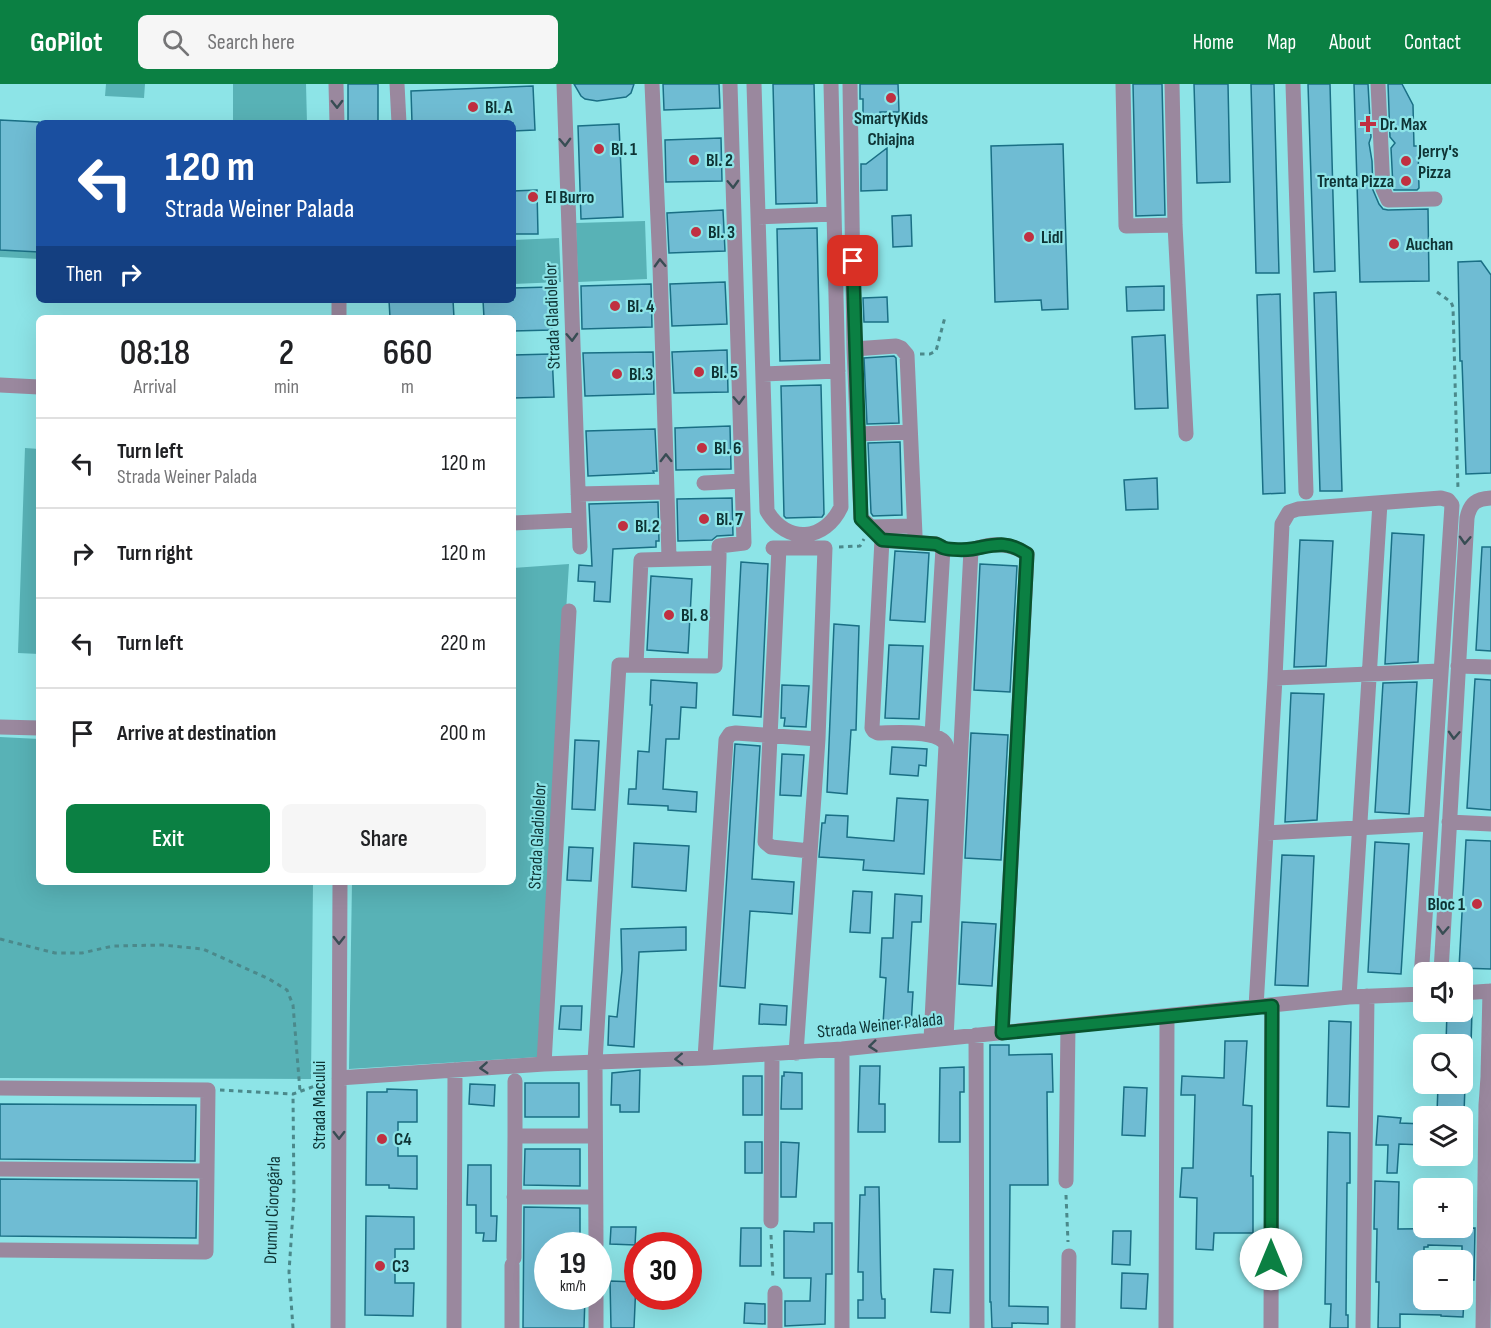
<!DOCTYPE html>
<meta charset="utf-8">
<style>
body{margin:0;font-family:"Sofia Sans Condensed",sans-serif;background:#f6f6f6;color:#202124;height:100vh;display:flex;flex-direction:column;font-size:22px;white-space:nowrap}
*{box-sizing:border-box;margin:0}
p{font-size:20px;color:#757577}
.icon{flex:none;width:33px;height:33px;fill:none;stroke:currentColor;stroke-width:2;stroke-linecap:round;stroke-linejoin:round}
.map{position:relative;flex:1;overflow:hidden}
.details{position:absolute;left:36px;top:231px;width:480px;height:570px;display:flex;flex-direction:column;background:#fff;border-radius:9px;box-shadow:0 6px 24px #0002}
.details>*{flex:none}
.top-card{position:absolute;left:36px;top:36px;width:480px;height:183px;border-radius:9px;box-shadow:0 6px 24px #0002;background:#1a4fa0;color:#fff;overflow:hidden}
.buttons{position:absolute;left:1413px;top:878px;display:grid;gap:12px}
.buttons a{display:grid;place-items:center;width:60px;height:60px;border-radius:9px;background:#fff;box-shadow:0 6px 24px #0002;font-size:30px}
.speed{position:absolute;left:534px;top:1148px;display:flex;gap:12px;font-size:30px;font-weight:700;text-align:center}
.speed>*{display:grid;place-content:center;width:78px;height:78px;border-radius:50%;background:#fff;box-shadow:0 6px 24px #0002;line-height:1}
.speed small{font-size:15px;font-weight:400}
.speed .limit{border:9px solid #d22;background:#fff;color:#111}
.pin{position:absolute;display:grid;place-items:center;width:51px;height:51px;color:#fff;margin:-26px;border-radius:12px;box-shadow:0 3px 9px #0006}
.me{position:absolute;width:66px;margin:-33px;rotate:0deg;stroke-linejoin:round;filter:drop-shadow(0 0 4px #0008)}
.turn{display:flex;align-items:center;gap:21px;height:126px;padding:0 30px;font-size:27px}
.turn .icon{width:78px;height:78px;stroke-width:2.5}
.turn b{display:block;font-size:42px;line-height:51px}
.then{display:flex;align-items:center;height:57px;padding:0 30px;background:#0003;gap:12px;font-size:22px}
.eta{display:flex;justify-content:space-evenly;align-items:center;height:102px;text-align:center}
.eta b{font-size:36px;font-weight:600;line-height:42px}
.primary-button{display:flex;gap:12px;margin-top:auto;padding:12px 30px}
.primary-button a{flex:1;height:69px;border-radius:9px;background:#0b8043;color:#fff;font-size:24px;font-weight:600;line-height:69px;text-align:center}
.primary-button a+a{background:#f6f6f6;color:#202124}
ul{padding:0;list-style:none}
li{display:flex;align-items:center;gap:18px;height:90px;padding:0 30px;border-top:2px solid #e0e0e0}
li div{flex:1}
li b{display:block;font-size:22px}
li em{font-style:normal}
header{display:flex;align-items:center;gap:36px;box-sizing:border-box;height:84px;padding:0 30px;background:#0b8043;color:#fff}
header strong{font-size:28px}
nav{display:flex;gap:33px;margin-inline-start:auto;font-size:21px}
.search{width:420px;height:54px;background:#f6f6f6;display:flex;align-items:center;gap:15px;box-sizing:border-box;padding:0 21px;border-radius:9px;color:#757577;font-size:22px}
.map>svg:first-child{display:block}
.green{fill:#58b2b6}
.building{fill:#6fbcd3;stroke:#1a6f85;stroke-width:1.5}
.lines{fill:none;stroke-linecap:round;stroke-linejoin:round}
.path{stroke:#4b898b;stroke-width:3;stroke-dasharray:4.5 4.5;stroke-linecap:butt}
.minor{stroke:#9a889e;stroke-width:15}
.oneway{stroke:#384d54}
.route-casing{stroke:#07532c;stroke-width:15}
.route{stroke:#0b8043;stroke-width:10}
.poi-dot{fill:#c03041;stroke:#8de4e7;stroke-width:2}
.labels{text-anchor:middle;stroke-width:4.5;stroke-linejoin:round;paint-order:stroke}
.poi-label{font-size:18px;font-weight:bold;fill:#0e3435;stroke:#8de4e7;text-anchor:start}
.street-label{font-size:18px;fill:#0e3435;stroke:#8de4e7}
</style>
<header>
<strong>GoPilot</strong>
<div class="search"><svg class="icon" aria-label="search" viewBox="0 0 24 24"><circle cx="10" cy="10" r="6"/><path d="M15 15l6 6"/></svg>Search here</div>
<nav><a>Home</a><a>Map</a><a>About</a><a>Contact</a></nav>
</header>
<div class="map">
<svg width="1491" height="1244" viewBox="0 0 1491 1244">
<rect width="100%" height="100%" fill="#8de4e7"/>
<!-- green -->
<path class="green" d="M106 0H145L144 14 105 12Z
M233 0H306L307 39H233Z
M645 137 647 195 578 198 576 139Z
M559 154 561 198 513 200V156Z
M0 166 39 168V175L0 173Z
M25 364 39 365V570L18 569Z
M569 480 538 973 349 985 352 798H513V484Z
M0 653 39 655V798H313L311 995 0 994Z"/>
<!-- building -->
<path class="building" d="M348 0H378V39H348Z
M574 0H634L631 9 626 13 597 17 585 15 581 12Z
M663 0H719L720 24 664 26Z
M773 0H814L817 119 776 120Z
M860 0H898L899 28H880V40H863V15H860Z
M1133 0H1162L1165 131 1136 132Z
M1194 0H1228L1230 98 1197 99Z
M1251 0H1274L1279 189H1256Z
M1308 0H1330L1335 187 1314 188Z
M1354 0H1368L1371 53 1369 59 1372 77 1373 106 1379 120 1383 125 1388 126 1428 125 1429 197 1360 198Z
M1388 0H1402L1413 21 1414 62H1418L1419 104 1417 106H1394L1393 103 1391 64 1395 59 1390 53Z
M533 2 535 46 513 47V39H412L411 7Z
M0 36 39 38V168L0 166Z
M619 40 623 133 581 135 578 42Z
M721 54 722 97 666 98 665 56Z
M1063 60 1068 225 1042 226 1041 216 995 218 991 62Z
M887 64V106L861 107V80H866Z
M537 106 538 150H513V107Z
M723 126 725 167 669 169 667 129Z
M911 131 912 162 893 163 892 132Z
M817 144 820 276 780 277 777 145Z
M1481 177 1491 191V389L1466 390 1462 277H1460L1458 178Z
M725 198 727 240 672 242 670 200Z
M651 200 652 243 582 245 581 202Z
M1164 202V226L1127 227 1126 203Z
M550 203 552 246 513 247V234H484L483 216H513V204Z
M1336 208 1342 407H1320L1314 209Z
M1280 210 1285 409 1263 410 1257 211Z
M887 213 888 238H864L863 214Z
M389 216H453L454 234H390Z
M1165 251 1168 324 1135 325 1132 253Z
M727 266 728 308 674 309 672 268Z
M653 268 654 310 585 312 583 269Z
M552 270 554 313 513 314V271Z
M894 272 896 274 899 339 867 340 864 274Z
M821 301 824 430 822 433 786 434 784 432 781 302Z
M730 342 731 385 676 386 675 344Z
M655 345 657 387H653L654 389 588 392 586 347Z
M900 358 902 431 873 432 871 429 868 359Z
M1157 394 1158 425 1126 426 1124 396Z
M732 414 733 451 717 452 712 456 678 457 677 415Z
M658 418 659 457H656V463L613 465 610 518 594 517 595 498 578 497 579 481 592 482 589 420Z
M1392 449 1424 451 1418 578 1385 580Z
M1300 456 1333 457 1326 582 1294 583Z
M1482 463H1491V567L1476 566Z
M895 467 929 469 925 538 890 536Z
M741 478 768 480 761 633 733 631Z
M980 480 1017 482 1010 608 974 606Z
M651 492 692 495 688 569 647 566Z
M834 540 859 542 856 646H851L847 710 827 708Z
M889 561 923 562 919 635 885 634Z
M1475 595 1491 596V726L1467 724Z
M651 596 697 599 696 624 681 623 679 655H666L663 705 697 708 696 728 668 726V722L628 720 629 705H636L638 667 649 668 652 621H650Z
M1417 598 1409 730 1375 728 1383 599Z
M782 601 809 602 806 643 784 642 785 634H781Z
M1291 609 1324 610 1317 736 1285 738Z
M971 649 1008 651 1001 776 965 774Z
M575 656 599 657 595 726 572 725Z
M735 660 760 662 752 795 794 798 792 830 750 827 745 904 720 902Z
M892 663 927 665 926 682 919 681 918 692 890 690Z
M782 670 804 671 801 712 780 711Z
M897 714 928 716 924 790 863 786 864 776 819 773 822 739H825L826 731 848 732 847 753 894 757Z
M1466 756 1491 757V885L1459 884Z
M1375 758 1409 760 1401 890 1368 888Z
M634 759 689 762 686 807 632 803Z
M569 763 593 764 591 797 567 796Z
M1282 771 1314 772 1308 902 1275 901Z
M853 807 872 808 870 849 850 848Z
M895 810 922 812 921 838H912L908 908H913L911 942 883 940 886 894 880 893 882 854H893Z
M962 838 996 840 992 902 959 900Z
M686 843V866L639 868 634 963 608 961 609 932 617 933 622 886 621 845Z
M760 920 787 922 786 941 759 940Z
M561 922H582L581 946 559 945Z
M1447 927H1472L1471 960H1446Z
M1329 937 1351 938 1349 1023 1327 1022Z
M1225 957H1247L1243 1021 1252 1022 1251 1092H1253V1149H1214L1213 1166 1196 1165 1197 1114 1180 1113 1182 1084H1193L1195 1011H1181L1182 992 1224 994Z
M990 961H1009V971L1052 970 1053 1008H1047L1048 1101H1010L1009 1222 1048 1223V1240L1012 1239V1244H992L991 1218H990Z
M860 982H880L879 1020H885V1048H858Z
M964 983V1008H960V1058H939L940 984Z
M640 986 639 1028H620V1021H611L612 989Z
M784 988 802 989V1025H781L782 992H784Z
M743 992H762V1031H743Z
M525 999H579V1033H525Z
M470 1000 495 1001 494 1022 469 1020Z
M1438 1002H1465L1464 1029H1437Z
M1124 1003 1147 1004 1145 1052 1122 1051Z
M387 1005 417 1006V1038H398V1072H417V1105L389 1104V1101H366L367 1008H387Z
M0 1020 196 1021 195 1077 0 1075Z
M1378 1032 1401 1034 1400 1039 1424 1040V1061L1399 1060 1397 1089H1387L1388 1061H1376Z
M1328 1048 1350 1049V1099H1347L1346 1231H1348V1244H1330L1331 1220H1325Z
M745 1058H762V1089H745Z
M781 1058 799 1059 796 1113H781Z
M525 1065H580V1102L524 1101Z
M468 1081H491V1132H497L496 1157H483L484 1149H476V1121H467Z
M0 1095 197 1097 196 1154 0 1152Z
M1375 1097 1399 1098 1398 1145 1475 1144 1474 1196H1462V1162L1428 1161V1163H1424V1215H1464L1463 1233 1441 1232V1231L1400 1230V1244H1378L1379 1198H1376L1377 1145H1374Z
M865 1103H879L881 1208 882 1215H885V1234H858V1216H863V1188H858L860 1111H865Z
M524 1123 580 1124V1159H548L547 1212H585L584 1244H523Z
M366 1132 414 1133V1165H395V1199H414L413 1232 365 1231Z
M814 1139H832V1190H826L825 1240 785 1242V1217H810L811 1194H784V1147L814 1148Z
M611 1143H636L635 1161 610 1160Z
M741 1144H761V1182H740Z
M1113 1147H1131L1130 1181 1112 1180Z
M934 1185 953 1186 950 1229 931 1228Z
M1122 1189 1148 1190 1146 1225 1121 1224Z
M610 1197 636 1198 634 1244H611Z
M745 1219 765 1220V1240L744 1239Z"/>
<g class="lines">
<!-- path -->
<path class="path" d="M1437 208 1451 218 1453 223 1458 406
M920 270H930L936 267 945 233
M839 463 860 462 864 455
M0 855 55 869H82L113 862 162 861 203 865 269 895 287 906 293 921 300 1007
M220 1006 293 1010 326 998
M1066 1111 1068 1158
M771 1151 773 1196
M293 1244 289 1188 294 1113 293 1010"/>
<!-- minor -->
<path class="minor" d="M336 0 337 39
M397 0 399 39
M564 0 580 463
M652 0 660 182 669 474
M754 0 767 427C787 461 825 457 841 423L831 0
M850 0 854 265 861 434 871 443 914 442
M1123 0 1126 142 1175 141
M1172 0 1175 141 1186 350
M1293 0 1306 408
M1378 0 1383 105 1388 116 1435 115
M758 133 834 130
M339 216V234
M854 265 896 262 901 264 907 271 915 451
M763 290 838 287
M0 301 39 303
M858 350 910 348
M704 399 742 397
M578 410 667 408
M513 439 579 436
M871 443 882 456 872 644 874 647 878 649C894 649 939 645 946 661L931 956
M882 456 936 460 943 464 932 651
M773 464H825L818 655 796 969
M779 464 765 758 771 763 810 767
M636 581 641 476 719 474V462L744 459 730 0
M1458 582 1491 583
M1275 594 1440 587
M0 643 39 644
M1449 738 1491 740
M1267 749 1430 740
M1441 888 1467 434C1470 419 1476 415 1491 414
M1462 909 1491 907
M1349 913 1380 419
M1256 923 1275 594 1282 440 1289 428 1298 425 1441 414 1448 416 1452 421 1420 910
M976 951 977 1244
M946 954 971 466C991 459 1009 458 1027 470L1002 949
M705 974 726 656 730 650 736 649 818 655
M544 980 569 527
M339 994 544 980 705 974 842 965 1349 913 1424 910
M515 997V1052
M0 1004 208 1006 206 1168 0 1166
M0 1085 207 1087
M1066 1097 1068 942
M514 1113H595
M771 1137 772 970
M596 1161 595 978 619 581 715 582 719 474
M514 1174 515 1052H595
M596 1212V1244
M338 1244 340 798
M454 1244 455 986
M512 1244V1181
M775 1244V1209
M842 1244V965
M1068 1244 1069 1172
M1166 1244 1167 932
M1271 1244 1272 922
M1363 1244 1367 912
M1483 1244 1486 1021 1488 993 1490 907"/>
</g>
<!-- one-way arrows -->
<defs><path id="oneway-chevron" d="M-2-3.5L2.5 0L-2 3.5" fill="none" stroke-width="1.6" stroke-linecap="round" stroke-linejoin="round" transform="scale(1.5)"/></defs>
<g class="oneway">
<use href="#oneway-chevron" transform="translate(337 20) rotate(89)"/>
<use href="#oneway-chevron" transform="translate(565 58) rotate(88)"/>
<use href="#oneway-chevron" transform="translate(733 100) rotate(88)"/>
<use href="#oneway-chevron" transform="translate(660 179) rotate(-92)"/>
<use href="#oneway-chevron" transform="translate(572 253) rotate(88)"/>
<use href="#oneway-chevron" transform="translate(739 316) rotate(88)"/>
<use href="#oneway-chevron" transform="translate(666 374) rotate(-91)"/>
<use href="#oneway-chevron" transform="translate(1465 456) rotate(93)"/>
<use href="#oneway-chevron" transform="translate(1454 651) rotate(93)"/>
<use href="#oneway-chevron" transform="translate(1443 846) rotate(93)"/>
<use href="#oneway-chevron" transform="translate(339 856) rotate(90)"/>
<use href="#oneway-chevron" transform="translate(873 962) rotate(174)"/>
<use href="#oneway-chevron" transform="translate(679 975) rotate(178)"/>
<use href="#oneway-chevron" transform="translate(484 984) rotate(176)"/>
<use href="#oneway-chevron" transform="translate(339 1051) rotate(90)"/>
</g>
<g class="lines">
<!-- route casing -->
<g class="route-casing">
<path id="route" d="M853 177 861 435 882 456 936 460C939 461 941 463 944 464 950 466 966 466 972 465 995 461 1006 456 1027 470L1002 949 1272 922 1271 1175"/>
</g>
<!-- route -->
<use href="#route" class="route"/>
</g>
<!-- markers -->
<g class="poi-dot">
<circle cx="891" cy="14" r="6"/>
<circle cx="473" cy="23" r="6"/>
<path d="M1365 31h6v6h6v6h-6v6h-6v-6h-6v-6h6z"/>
<circle cx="599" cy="65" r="6"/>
<circle cx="694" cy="76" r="6"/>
<circle cx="1406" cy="77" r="6"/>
<circle cx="1406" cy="97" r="6"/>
<circle cx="533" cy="113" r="6"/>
<circle cx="696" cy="148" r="6"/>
<circle cx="1029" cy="153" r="6"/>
<circle cx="1394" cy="160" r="6"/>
<circle cx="615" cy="222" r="6"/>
<circle cx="699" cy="288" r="6"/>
<circle cx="617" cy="290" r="6"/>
<circle cx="702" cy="364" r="6"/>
<circle cx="704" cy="435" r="6"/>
<circle cx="623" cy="442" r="6"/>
<circle cx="669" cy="531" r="6"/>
<circle cx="1477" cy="820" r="6"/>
<circle cx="382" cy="1055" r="6"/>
<circle cx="380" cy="1182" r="6"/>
</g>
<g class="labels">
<!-- poi labels -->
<g class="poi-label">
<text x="485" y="29">Bl. A</text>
<text x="891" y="40" text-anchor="middle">SmartyKids<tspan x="891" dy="21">Chiajna</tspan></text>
<text x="1380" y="46">Dr. Max</text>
<text x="611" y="71">Bl. 1</text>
<text x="1418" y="73">Jerry's<tspan x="1418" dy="21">Pizza</tspan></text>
<text x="706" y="82">Bl. 2</text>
<text x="1394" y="103" text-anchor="end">Trenta Pizza</text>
<text x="545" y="119">El Burro</text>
<text x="708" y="154">Bl. 3</text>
<text x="1041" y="159">Lidl</text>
<text x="1406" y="166">Auchan</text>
<text x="627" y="228">Bl. 4</text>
<text x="711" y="294">Bl. 5</text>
<text x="629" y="296">Bl.3</text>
<text x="714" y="370">Bl. 6</text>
<text x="716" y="441">Bl. 7</text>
<text x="635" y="448">Bl.2</text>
<text x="681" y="537">Bl. 8</text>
<text x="1465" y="826" text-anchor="end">Bloc 1</text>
<text x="394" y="1061">C4</text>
<text x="392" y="1188">C3</text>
</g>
<!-- street labels -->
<g class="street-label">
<text transform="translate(552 232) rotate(-92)" y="6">Strada Gladiolelor</text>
<text transform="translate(537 752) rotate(-87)" y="6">Strada Gladiolelor</text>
<text transform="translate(880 941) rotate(-6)" y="6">Strada Weiner Palada</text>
<text transform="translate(319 1021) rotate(-90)" y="6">Strada Macului</text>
<text transform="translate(272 1126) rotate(-88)" y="6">Drumul Ciorogârla</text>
</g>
</g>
</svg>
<div class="buttons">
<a><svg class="icon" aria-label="sound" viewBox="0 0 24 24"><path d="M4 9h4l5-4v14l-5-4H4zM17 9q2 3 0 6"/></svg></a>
<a><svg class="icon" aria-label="search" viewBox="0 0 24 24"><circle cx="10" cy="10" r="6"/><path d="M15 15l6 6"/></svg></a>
<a><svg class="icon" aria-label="layers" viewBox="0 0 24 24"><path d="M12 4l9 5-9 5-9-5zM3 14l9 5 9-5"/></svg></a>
<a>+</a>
<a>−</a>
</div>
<div class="speed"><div>19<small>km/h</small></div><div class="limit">30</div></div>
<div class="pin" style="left:853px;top:177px;background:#d93025"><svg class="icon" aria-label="arrive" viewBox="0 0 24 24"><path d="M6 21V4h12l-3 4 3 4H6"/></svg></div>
<svg class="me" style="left:1271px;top:1175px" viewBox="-20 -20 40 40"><circle r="19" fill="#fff"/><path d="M0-13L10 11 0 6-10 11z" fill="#0b8043"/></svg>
<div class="top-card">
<div class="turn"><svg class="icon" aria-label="left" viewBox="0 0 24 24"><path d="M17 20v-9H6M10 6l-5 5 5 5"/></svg><div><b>120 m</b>Strada Weiner Palada</div></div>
<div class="then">Then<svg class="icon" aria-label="right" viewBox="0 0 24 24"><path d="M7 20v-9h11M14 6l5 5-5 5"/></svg></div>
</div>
<section class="details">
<div class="eta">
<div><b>08:18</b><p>Arrival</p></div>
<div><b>2</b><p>min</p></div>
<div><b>660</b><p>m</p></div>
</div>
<ul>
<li><svg class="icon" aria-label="left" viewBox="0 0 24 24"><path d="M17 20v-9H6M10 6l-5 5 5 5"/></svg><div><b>Turn left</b><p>Strada Weiner Palada</p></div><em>120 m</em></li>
<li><svg class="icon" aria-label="right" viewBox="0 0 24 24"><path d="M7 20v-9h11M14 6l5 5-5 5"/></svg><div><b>Turn right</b></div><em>120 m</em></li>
<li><svg class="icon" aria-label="left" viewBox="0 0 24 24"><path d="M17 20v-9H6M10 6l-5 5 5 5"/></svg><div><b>Turn left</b></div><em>220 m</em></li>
<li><svg class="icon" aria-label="arrive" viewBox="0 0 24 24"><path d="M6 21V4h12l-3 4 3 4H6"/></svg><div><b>Arrive at destination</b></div><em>200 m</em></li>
</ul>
<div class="primary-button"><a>Exit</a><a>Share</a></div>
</section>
</div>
